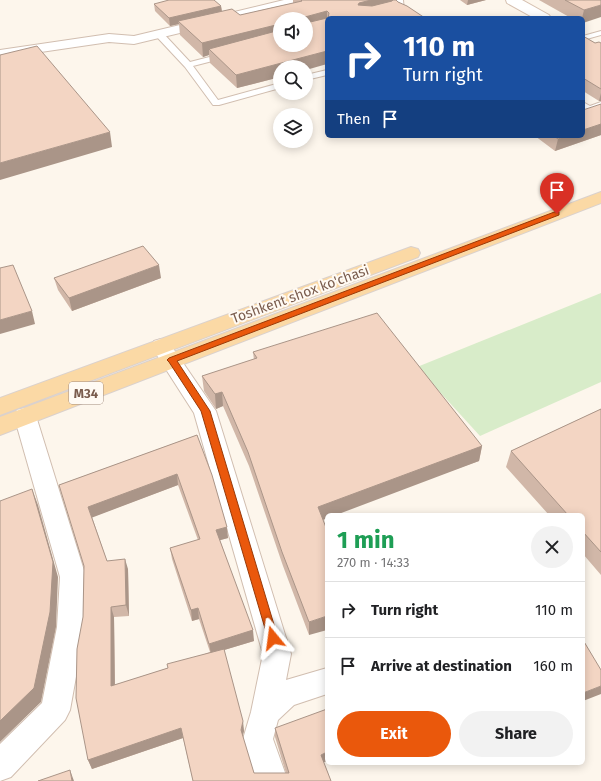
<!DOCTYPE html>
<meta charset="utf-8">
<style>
body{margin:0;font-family:"Fira Sans",sans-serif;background:#f2f2f2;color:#202124;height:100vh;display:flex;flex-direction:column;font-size:15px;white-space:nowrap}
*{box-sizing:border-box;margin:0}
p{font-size:13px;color:#757577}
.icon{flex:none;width:22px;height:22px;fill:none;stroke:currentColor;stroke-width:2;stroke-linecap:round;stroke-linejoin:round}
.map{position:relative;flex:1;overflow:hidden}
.panel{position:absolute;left:325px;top:513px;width:260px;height:252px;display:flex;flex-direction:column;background:#fff;border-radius:6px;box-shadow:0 2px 10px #0003}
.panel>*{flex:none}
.hud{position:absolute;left:325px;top:16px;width:260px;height:122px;border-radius:6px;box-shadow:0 2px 10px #0003;background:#1a4fa0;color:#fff;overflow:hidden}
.fabs{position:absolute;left:273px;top:12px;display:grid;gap:8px}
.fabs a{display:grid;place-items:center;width:40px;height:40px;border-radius:50%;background:#fff;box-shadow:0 2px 10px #0003;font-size:20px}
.pin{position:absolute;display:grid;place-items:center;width:34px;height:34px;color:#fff;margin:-41px -17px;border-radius:50% 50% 50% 0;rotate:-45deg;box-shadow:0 0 4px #0007}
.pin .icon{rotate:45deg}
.me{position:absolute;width:44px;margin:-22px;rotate:344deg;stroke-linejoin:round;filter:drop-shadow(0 0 3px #0008)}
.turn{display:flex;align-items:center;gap:14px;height:84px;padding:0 12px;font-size:18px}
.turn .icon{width:52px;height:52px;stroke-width:2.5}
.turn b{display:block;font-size:28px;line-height:34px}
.then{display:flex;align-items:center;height:38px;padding:0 12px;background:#0003;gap:8px;font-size:15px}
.round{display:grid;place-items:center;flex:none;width:42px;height:42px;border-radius:21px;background:#f2f2f2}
.headline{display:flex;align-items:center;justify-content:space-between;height:68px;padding:0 12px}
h1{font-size:24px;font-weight:700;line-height:30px;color:#1e9e55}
.button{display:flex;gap:8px;margin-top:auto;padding:8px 12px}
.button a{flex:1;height:46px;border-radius:24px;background:#ea580c;color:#fff;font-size:16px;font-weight:700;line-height:46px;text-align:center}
.button a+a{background:#f2f2f2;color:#202124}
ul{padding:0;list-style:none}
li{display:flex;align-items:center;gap:12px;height:56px;padding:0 12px;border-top:1px solid #e0e0e0}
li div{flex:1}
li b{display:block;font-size:15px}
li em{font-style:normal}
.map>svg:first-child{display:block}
.green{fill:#d8ecc9}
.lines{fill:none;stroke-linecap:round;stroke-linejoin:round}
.lane-casing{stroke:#d1beb0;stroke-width:2}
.street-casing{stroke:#d1beb0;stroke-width:2}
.secondary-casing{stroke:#d6c0b0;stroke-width:2}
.primary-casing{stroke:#dad1cd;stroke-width:2}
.lane{fill:#fff;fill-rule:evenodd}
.street{fill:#fff;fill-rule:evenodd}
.secondary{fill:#fff;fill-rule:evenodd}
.primary{fill:#fbd9a5;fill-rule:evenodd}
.wall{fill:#d1b7a8;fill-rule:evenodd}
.shaded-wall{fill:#aa9588}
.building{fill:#f3d5c3;stroke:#aa9588}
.route{fill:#ea580c;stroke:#983908}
.labels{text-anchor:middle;stroke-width:4;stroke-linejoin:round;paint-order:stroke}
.shield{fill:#fffaf3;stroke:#a28b7f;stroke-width:1}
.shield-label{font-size:13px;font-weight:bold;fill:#7a5c4d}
.street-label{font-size:14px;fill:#7a5c4d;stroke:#fffaf3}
</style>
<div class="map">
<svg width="601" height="781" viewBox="0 0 601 781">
<rect width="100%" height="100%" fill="#fdf6ec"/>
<!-- green -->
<path class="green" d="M601 293V382L480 436 417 367Z"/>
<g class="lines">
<!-- lane casing -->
<g class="lane-casing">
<path id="lane" d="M395 0H403L404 11 414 18H405L398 14Z
M601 31V35L583 40V36Z
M156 32H162L190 62 225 53H228V57L193 66 218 100 280 83V88L219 105H213L185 67 156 36Z
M327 70V75L306 80V75Z
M583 102 590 106 601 102V108C594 110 589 113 583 109Z"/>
</g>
<!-- street casing -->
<g class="street-casing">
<path id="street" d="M284 0H306L305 3 134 44 109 42 0 58V50L109 34 134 36Z
M161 339 168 341 216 411 291 654 286 680 327 668V694L294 705 278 720 273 739 288 781H256L243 739 251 712 263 654 194 413 151 346 154 341Z
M25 408 33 410 36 416 86 577 85 627 70 710 65 720 11 777 0 781V744L42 703 57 627 60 577 14 416 17 410Z"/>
</g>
<!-- secondary casing -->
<g class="secondary-casing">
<path id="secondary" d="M506 0H522L549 15 551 18H534L507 3Z"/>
</g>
<!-- primary casing -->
<g class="primary-casing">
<path id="primary" d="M601 192V203L0 435V417Z
M411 247 418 249 420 253 418 257 0 415V398Z"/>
</g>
<!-- lane -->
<use href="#lane" class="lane"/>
<!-- street -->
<use href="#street" class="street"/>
<!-- secondary -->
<use href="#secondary" class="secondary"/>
<!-- primary -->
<use href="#primary" class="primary"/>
</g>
<!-- wall -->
<path class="wall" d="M293 0H396L398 2 425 18H327V64L280 67V77L237 88 210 63 209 55 203 57 180 35 179 24 170 26 155 11 154 4 221 6 222 11 240 15 293 3Z
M460 0H486L467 5Z
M539 0H601L583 18H571Z
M583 36 595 43H601V101H599L583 91Z
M601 104V135L555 151 535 136H583Z
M54 278H161L72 311 58 290Z
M253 352 482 446 479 461 327 515V518L323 520 309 635 283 566 249 466 223 406 216 409 204 391 202 376 254 360Z
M601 409V575L583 554V515H549L506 467 511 451Z
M197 435 228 538 220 540 254 641 224 650 244 731 242 736 254 773H286L275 737V728L324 763 331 781H193L183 738 92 769 88 760 83 617 84 567 59 485ZM178 485 198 540 170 548 172 559 192 621 199 619 210 652 168 668 115 685 114 617 129 616 128 569 107 561 92 517Z"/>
<!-- shaded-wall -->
<path class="shaded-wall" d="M371 0H395L358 18V5L359 3Z
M468 0H486L467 5Z
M601 5V17L583 23V18H582L584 10Z
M221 6 222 13 178 21 179 24 170 26 169 18Z
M327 11V25L306 30V19H305V17Z
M280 24V37L209 49V55L203 57 202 43Z
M327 51V64L306 70V67H280V77L237 88 236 75Z
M601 93V101H599Z
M601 124V135L555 151 558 139 566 136H583V130Z
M110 132 112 147 0 180V163Z
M159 265 161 278 72 311 69 298Z
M32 311 35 324 0 334V320Z
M222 392 223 406 216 409 215 394Z
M482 446 479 461 336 515H327V518L318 522V507Z
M177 474 178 485 91 518 88 507Z
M32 489 38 505 58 577 56 627 41 702 0 742V721Z
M227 527 228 538 217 541 216 530Z
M125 559 128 569 129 616 126 605Z
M111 607 114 617 115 696 111 686Z
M198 608 199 619 192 621 191 610Z
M327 616V630L309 635V622Z
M253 630 254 641 211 654 209 644Z
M601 686V694L583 701V693Z
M243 721 244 731 242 739 241 730Z
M181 728 183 738 92 769 88 760Z
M327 752V761L320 764 321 755Z
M70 770 74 781H72Z"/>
<!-- building -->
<path class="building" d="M169 0H214L221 6 169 18 154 4Z
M301 0H371L359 3 358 5 372 6 392 1 393 0H396L398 2 407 6 425 18H328L329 13 327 11 305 17V19H280V24L202 43 178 21 232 9 240 15 302 1Z
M565 0H601V5L584 10Z
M327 18V51L236 75 209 49 280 30V45H306V23Z
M583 36 595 43 599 42 601 43V89L583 78Z
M37 46 110 132 0 163V55Z
M601 104V124L583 130V110Z
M554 136H566L558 139Z
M143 246 159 265 69 298 54 278Z
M13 265 32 311 0 320V268Z
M377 313 482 446 318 507 327 530V616L309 622 282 552 248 452 222 392 215 394 202 376 257 358 253 352Z
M601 409V552L583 532V515H568L511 451Z
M197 435 212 475 227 527 216 530 253 630 209 644 198 608 191 610 170 548 200 539 177 474 88 507 107 561 125 559 126 605 111 607V686L168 668 167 664 224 649 243 721 241 730 254 773H289L275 728 327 709V752L321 755 331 781H193L181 728 88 760 76 698 77 649 83 617 84 566 59 485Z
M32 489 53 562 50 612 34 688 0 721V501Z
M583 640 601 670V686L583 693Z
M70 770 72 781H38Z"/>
<!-- route -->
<path class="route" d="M557 211 559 212V215L177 361 210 411 278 638 277 642 273 644 269 642 201 411 169 362 167 360 169 358Z"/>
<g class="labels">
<!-- shield labels -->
<rect class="shield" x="69" y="382" width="34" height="22" rx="3"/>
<g class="shield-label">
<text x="86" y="398">M34</text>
</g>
<!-- street labels -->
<g class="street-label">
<text transform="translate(300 294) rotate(-20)" y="5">Toshkent shox ko'chasi</text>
</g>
</g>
</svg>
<div class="fabs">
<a><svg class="icon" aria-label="sound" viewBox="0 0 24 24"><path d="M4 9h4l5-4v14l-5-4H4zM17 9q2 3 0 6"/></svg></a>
<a><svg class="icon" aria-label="search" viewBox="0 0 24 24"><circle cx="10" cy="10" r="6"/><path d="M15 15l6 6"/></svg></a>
<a><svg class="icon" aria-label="layers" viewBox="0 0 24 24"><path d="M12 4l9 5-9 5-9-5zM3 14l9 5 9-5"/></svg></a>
</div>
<div class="pin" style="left:557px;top:214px;background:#d93025"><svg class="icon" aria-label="arrive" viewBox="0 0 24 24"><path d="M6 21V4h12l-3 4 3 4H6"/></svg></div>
<svg class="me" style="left:273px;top:638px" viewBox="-20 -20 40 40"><path d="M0-17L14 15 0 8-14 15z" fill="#ea580c" stroke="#fff" stroke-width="4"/></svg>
<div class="hud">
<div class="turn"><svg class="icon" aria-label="right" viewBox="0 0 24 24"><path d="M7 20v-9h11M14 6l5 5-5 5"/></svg><div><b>110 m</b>Turn right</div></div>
<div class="then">Then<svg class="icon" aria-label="arrive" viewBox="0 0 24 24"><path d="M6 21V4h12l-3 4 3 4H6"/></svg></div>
</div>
<section class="panel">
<div class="headline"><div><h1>1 min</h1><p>270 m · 14:33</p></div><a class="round"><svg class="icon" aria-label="close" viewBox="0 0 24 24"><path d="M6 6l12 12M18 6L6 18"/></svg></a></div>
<ul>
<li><svg class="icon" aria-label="right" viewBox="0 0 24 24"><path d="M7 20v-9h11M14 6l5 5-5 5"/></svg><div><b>Turn right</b></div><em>110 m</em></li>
<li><svg class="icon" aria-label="arrive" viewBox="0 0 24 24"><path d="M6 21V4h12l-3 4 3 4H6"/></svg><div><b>Arrive at destination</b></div><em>160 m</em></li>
</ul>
<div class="button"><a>Exit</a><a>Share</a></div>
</section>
</div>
